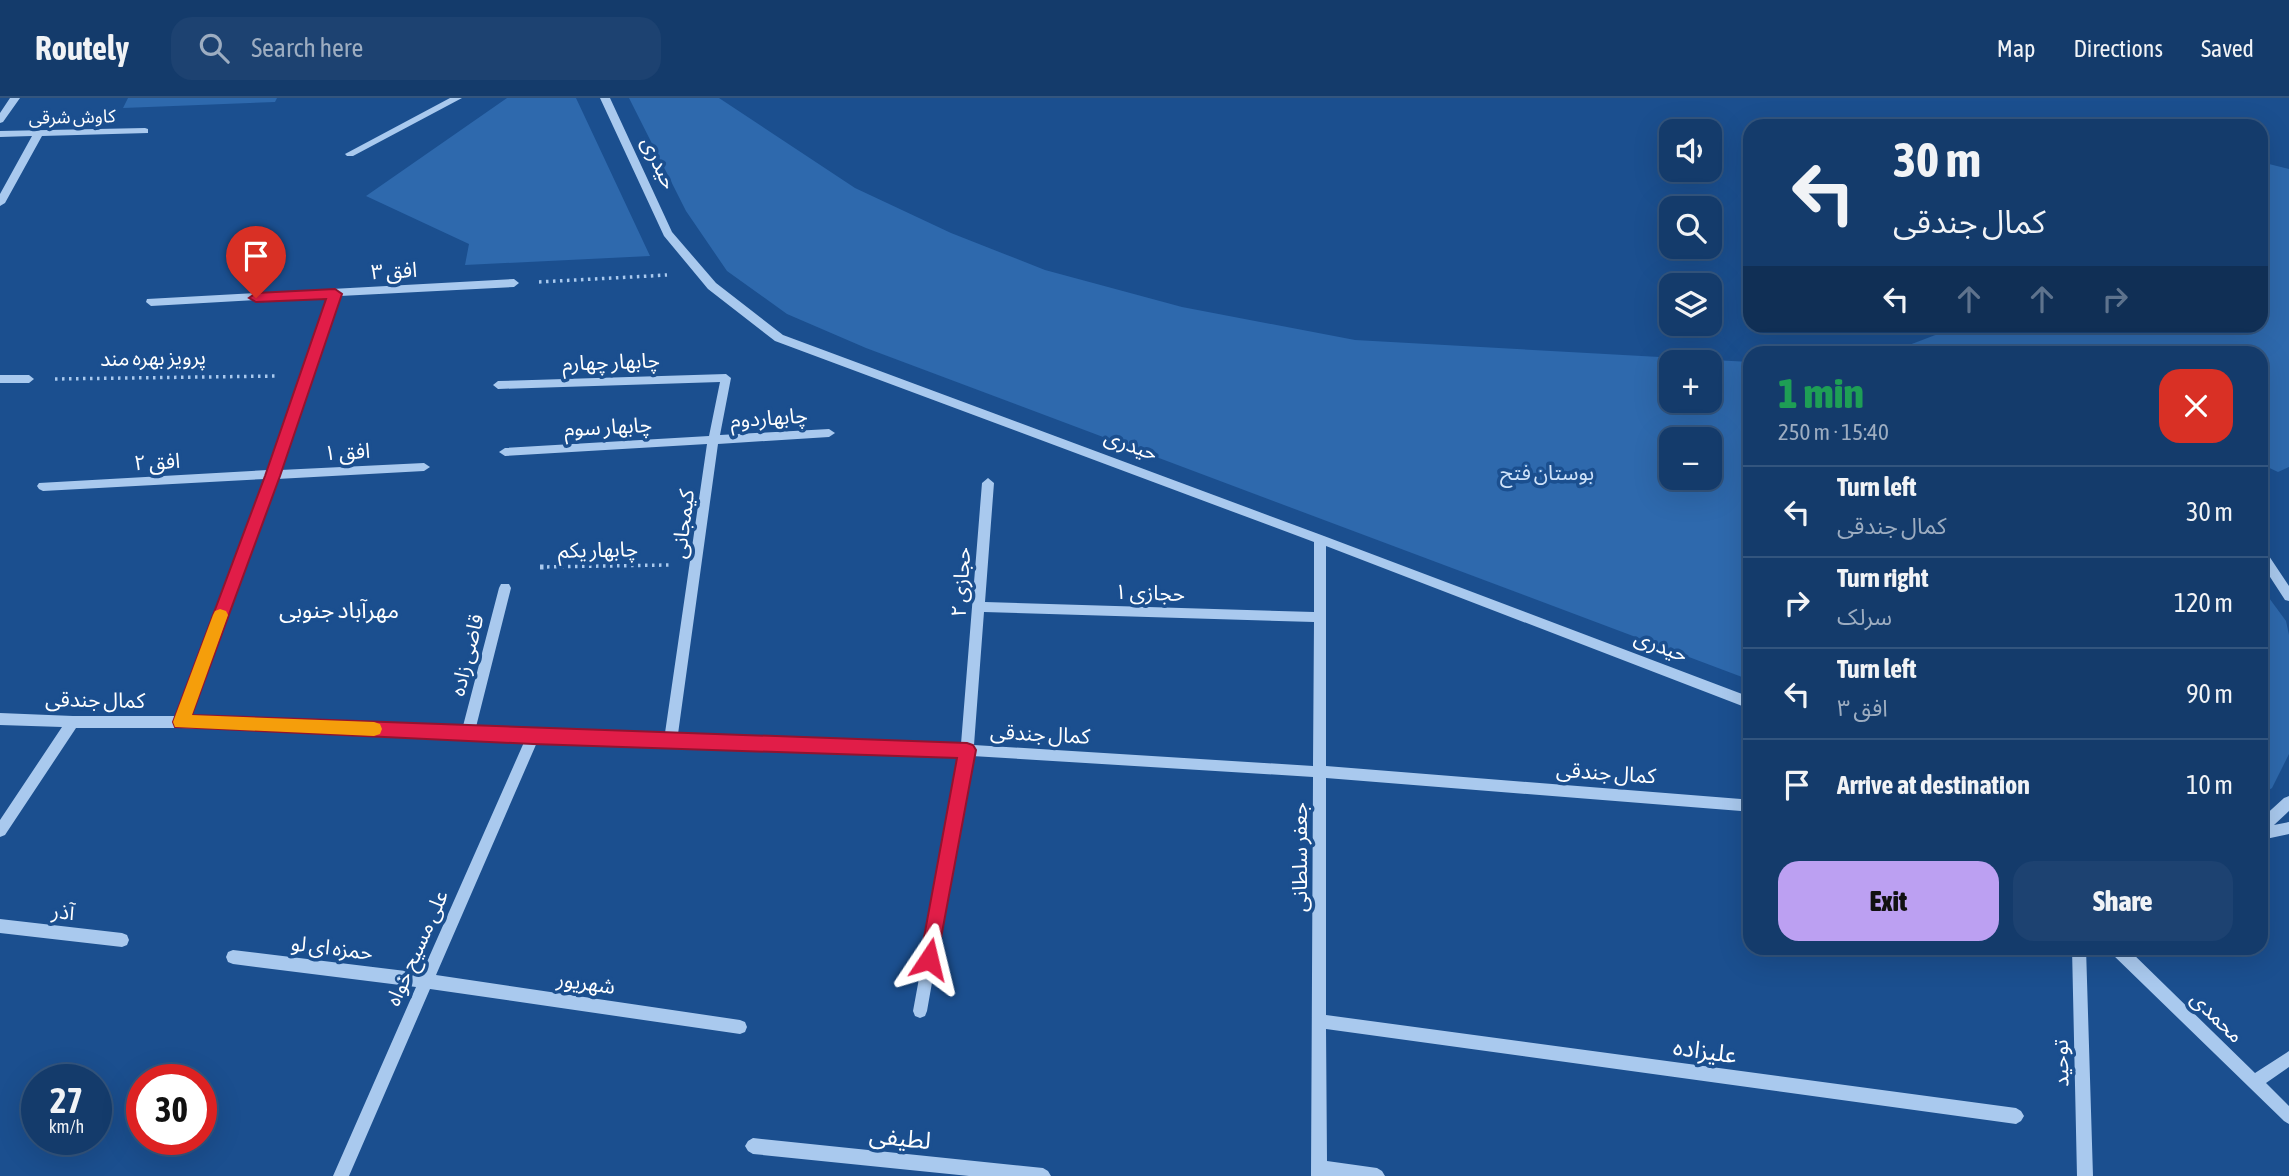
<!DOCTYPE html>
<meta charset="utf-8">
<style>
body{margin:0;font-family:"Asap Condensed","Noto Sans Arabic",sans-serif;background:#1d4271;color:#f1f3f6;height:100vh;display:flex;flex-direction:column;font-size:26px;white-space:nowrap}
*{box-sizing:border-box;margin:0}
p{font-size:23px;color:#9dadc1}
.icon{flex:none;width:38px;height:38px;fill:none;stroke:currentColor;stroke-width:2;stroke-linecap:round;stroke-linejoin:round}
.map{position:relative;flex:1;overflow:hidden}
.drawer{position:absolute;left:1743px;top:248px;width:525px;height:609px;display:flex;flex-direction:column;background:#143b6b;border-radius:21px;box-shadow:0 7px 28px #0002,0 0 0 2px #33557e}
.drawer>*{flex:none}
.top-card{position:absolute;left:1743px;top:21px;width:525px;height:214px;border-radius:21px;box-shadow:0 7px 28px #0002,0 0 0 2px #33557e;background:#143b6b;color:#f1f3f6;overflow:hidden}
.controls{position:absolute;left:1659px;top:21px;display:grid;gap:14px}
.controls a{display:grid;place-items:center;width:63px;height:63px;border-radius:14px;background:#143b6b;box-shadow:0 7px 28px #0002,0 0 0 2px #33557e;font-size:35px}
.speed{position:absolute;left:21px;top:966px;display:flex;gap:14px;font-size:35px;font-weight:700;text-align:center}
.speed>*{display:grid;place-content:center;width:91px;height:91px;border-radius:50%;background:#143b6b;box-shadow:0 7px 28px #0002,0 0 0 2px #33557e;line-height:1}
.speed small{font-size:18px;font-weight:400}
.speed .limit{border:10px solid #d22;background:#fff;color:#111}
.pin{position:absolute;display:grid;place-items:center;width:60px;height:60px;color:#fff;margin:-72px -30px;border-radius:50% 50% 50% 0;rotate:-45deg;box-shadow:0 0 7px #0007}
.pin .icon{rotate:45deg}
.me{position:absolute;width:77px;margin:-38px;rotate:10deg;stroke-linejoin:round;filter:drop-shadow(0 0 5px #0008)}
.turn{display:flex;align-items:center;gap:24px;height:147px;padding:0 35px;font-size:32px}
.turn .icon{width:91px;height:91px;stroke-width:2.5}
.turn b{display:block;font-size:49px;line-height:60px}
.lanes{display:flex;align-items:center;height:66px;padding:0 35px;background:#0003;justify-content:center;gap:35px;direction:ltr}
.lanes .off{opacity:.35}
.round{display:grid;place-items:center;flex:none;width:74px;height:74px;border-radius:21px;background:#1d4271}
.overview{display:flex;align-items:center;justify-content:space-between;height:119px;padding:0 35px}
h1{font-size:42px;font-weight:800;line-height:52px;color:#1e9e55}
.button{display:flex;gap:14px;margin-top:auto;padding:14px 35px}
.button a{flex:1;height:80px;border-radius:21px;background:#bca0f2;color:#111;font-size:28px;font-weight:800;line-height:80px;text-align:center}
.button a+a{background:#1d4271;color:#f1f3f6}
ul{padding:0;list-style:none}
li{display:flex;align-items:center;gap:21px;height:91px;padding:0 35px;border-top:2px solid #33557e}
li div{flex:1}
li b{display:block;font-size:26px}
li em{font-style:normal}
header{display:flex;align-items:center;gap:42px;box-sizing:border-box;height:98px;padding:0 35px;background:#143b6b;border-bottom:2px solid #33557e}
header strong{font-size:33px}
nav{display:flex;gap:38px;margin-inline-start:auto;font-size:24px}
.search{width:490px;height:63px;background:#1d4271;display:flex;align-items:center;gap:18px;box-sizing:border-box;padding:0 24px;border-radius:21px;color:#9dadc1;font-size:26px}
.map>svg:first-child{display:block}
.green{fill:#2e69ad;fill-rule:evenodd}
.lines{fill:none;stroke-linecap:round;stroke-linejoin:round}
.path-far1{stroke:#a9c9ee;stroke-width:3.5;stroke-dasharray:2.5 4.5;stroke-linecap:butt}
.path{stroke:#a9c9ee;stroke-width:5;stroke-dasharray:3.5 6;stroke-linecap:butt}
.minor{fill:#a9c9ee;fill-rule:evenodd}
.route{fill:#e11d48;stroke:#92132f;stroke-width:2}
.slow{fill:#f59e0b}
.labels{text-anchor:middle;stroke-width:7;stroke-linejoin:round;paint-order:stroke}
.far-street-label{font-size:18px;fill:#fff;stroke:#1b4f8f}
.street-label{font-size:21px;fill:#fff;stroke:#1b4f8f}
.park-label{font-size:21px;fill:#cfe3fa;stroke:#1b4f8f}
.neighbourhood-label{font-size:23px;fill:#fff;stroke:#1b4f8f}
.near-street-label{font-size:24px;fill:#fff;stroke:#1b4f8f}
</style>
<header>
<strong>Routely</strong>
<div class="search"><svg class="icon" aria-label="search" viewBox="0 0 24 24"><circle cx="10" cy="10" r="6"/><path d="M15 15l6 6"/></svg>Search here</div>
<nav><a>Map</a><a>Directions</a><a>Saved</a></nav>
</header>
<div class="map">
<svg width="2289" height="1078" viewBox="0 0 2289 1078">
<rect width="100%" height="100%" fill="#1b4f8f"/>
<!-- green -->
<path class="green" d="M128 0H277L275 4 123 10Z
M507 0H576L650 158 465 167 469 146 366 98Z
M629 0H719L855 90 951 135 1045 172 1182 209 1355 242 1750 264V582L866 250 787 216 727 173 686 113ZM1710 264V303H1671V264ZM1710 341V380H1671V341Z
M2261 64 2289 71V369L2278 374 2261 366V256L1870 255 1896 252 1959 228H2261Z
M2261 489 2286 523 2289 537V656L2272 690 2261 697Z"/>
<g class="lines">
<!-- path-far1 -->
<path class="path-far1" d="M539 184 667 177
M55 281 277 278
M540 469 669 467"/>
<!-- path -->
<path class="path" d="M540 469H548"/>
<!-- minor -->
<path class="minor" d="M10 0H20L3 24 0 25V15Z
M450 0H462L353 58H347L345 56Z
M600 0H610L672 134 716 185 783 237 1324 438 1750 599V611L1326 448V668L1741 701 1750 704V716L1741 713 1326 680V917L2016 1010 2021 1013 2024 1018 2021 1023 2016 1026 1326 931 1327 1063 1377 1070 1382 1073 1385 1078H1311L1313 679 972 658 927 913 925 918 920 920 915 918 913 913 960 658 538 642 436 877 740 922 745 924 747 929 745 934 740 936 430 891 349 1078H333L416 889 233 866 228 864 226 859 228 854 233 852 422 875 525 642 181 630H76L5 737 0 739V722L62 629 0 627V615L73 618H177L265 381 43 393 39 391 37 388 39 385 268 372 329 198 151 208 146 204 147 201 514 181 519 185 514 189 340 198 280 372 424 365 430 369 424 373 277 381 189 619 463 628 499 490 501 486H509L511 490 476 629 665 635 707 346 505 358 499 354 505 350 709 338 720 284 498 291 493 287 498 283 726 276 731 280 720 337 829 331 835 335 829 339 718 346 678 636 961 646 982 385 988 380 994 385 985 504 1314 514V444L775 243 708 191 664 138ZM984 514 1314 524 1313 668 974 647Z
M145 30 148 31V35L42 38 5 105 0 108V96L32 38 0 39V33Z
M0 277H29L34 281 29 285H0Z
M2261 450 2265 452 2289 488V503L2285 502 2261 465Z
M2289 698V713L2274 727 2289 724V736L2261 742V721L2284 700Z
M0 821 122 835 127 837 129 842 127 847 122 849 0 835Z
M2072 850H2086L2093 1078H2077Z
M2109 850H2127L2255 975 2289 953V969L2266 985 2289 1008V1026L2284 1023 2111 855Z
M753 1040 1043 1070 1048 1073 1051 1078H969L753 1056 748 1053 745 1048 748 1043Z"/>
</g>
<!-- route -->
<path class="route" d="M335 191 342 196 280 378 192 617 967 645 973 647 976 652 936 867 929 870 923 867 920 861 957 660 533 646 175 629 173 624 265 378 326 201 256 204 249 200 256 195Z"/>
<!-- slow -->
<path class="slow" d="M220 511 226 513 228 517 192 617 374 624 380 626 382 631 380 636 374 638 175 629 173 624 213 517 215 513Z"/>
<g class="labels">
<!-- far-street labels -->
<g class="far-street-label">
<text transform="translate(72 19) rotate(-1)" y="6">کاوش شرقی</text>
</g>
<!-- street labels -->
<g class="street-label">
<text transform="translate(659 65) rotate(65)" y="7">حیدری</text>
<text transform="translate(394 173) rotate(-3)" y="7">افق ۳</text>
<text transform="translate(153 260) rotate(-1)" y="7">پرویز بهره‌ مند</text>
<text transform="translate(611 264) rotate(-2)" y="7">چابهار چهارم</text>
<text transform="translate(769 320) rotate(-4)" y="7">چابهاردوم</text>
<text transform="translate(608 329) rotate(-3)" y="7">چابهار سوم</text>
<text transform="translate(1131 347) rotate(20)" y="7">حیدری</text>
<text transform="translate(347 354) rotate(-3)" y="7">افق ۱</text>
<text transform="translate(157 364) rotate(-3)" y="7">افق ۲</text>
<text transform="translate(683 426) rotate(-83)" y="7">کیمجانی</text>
<text transform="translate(598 452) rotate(-1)" y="7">چابهار یکم</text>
<text transform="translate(961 484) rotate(-86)" y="7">حجازی ۲</text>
<text transform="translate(1150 495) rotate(2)" y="7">حجازی ۱</text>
<text transform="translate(1661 548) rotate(21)" y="7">حیدری</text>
<text transform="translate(467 557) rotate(-76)" y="7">قاضی زاده</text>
<text transform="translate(95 602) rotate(1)" y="7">کمال جندقی</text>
<text transform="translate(1040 636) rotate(3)" y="7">کمال جندقی</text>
<text transform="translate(1606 675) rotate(4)" y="7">کمال جندقی</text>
<text transform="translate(1300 759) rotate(-90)" y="7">جعفر سلطانی</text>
<text transform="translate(63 814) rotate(6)" y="7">آذر</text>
<text transform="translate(332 850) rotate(7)" y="7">حمزه ای لو</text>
<text transform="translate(417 850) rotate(-66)" y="7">علی مسیح خواه</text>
<text transform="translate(586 885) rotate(8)" y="7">شهریور</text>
<text transform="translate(2217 919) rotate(44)" y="7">محمدی</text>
<text transform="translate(2061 965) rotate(-91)" y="7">توحید</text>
</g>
<!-- park labels -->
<g class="park-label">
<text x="1547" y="382">بوستان فتح</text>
</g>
<!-- neighbourhood labels -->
<g class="neighbourhood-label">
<text x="339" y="520">مهرآباد جنوبی</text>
</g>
<!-- near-street labels -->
<g class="near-street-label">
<text transform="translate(1705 953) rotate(8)" y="8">علیزاده</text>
<text transform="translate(900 1040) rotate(6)" y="8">لطیفی</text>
</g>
</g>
</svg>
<div class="controls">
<a><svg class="icon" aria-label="sound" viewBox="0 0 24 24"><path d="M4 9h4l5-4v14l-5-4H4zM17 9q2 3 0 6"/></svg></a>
<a><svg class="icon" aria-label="search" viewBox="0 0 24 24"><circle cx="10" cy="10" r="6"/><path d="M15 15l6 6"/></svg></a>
<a><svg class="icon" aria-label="layers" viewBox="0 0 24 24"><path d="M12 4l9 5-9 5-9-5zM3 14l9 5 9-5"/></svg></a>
<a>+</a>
<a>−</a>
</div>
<div class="speed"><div>27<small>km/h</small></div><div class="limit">30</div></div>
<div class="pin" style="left:256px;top:200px;background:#d93025"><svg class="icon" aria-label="arrive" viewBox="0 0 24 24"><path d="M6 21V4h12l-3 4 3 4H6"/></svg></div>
<svg class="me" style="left:929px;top:861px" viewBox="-20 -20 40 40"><path d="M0-17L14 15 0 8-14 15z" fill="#e11d48" stroke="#fff" stroke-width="4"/></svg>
<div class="top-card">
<div class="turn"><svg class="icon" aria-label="left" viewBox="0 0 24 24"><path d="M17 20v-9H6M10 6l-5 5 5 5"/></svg><div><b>30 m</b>کمال جندقی</div></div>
<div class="lanes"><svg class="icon" aria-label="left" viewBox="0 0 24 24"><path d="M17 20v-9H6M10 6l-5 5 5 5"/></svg><svg class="icon off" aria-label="ahead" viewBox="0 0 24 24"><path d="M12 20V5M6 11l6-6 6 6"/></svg><svg class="icon off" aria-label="ahead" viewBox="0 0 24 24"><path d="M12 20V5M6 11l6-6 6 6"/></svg><svg class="icon off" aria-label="right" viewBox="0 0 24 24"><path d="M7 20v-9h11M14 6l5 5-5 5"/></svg></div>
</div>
<section class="drawer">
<div class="overview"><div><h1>1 min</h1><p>250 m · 15:40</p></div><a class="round" style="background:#d93025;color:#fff"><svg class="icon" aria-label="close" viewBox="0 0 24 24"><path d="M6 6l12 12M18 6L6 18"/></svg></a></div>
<ul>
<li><svg class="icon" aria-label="left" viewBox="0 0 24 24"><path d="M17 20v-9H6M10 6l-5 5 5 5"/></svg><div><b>Turn left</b><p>کمال جندقی</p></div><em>30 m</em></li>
<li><svg class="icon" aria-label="right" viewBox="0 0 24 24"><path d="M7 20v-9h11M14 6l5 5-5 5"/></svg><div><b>Turn right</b><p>سرلک</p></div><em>120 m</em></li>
<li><svg class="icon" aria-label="left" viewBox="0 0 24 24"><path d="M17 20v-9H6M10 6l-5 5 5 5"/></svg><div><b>Turn left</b><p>افق ۳</p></div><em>90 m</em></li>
<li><svg class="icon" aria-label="arrive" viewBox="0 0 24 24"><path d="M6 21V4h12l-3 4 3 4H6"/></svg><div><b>Arrive at destination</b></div><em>10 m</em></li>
</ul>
<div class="button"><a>Exit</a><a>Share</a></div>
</section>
</div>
